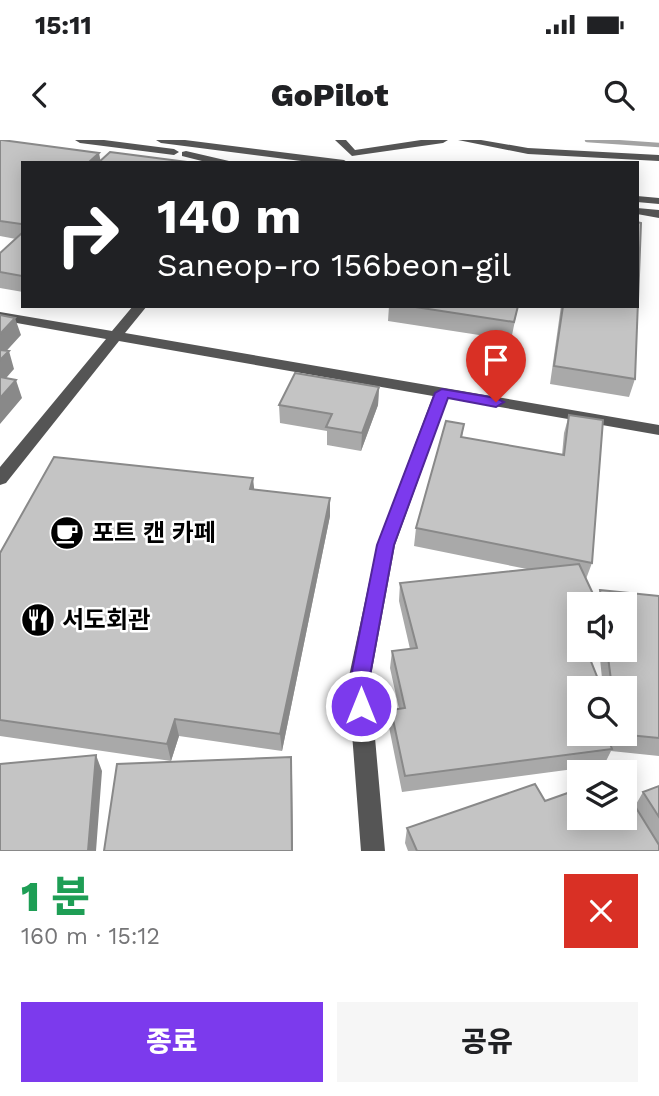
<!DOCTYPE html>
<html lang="ko">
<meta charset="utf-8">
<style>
body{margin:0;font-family:"Work Sans","Noto Sans KR",sans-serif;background:#f6f6f6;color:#202124;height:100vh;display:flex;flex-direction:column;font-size:26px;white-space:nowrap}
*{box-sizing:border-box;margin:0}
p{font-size:23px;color:#757577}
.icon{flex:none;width:38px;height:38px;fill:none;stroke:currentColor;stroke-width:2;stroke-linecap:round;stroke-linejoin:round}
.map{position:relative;height:711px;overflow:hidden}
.side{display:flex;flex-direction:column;background:#fff;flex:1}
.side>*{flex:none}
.banner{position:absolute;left:21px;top:21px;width:618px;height:147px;border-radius:0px;box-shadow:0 4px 18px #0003;background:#202124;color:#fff;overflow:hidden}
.tools{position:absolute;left:567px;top:452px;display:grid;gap:14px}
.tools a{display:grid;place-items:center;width:70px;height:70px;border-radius:0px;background:#fff;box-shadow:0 4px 18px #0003;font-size:35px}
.pin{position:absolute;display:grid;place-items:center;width:60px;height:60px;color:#fff;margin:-72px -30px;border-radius:50% 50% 50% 0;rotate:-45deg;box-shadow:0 0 7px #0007}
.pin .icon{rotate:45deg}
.me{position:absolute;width:77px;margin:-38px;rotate:0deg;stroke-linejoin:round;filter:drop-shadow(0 0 5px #0008)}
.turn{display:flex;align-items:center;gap:24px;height:147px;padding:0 21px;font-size:32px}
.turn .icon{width:91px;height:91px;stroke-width:2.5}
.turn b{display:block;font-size:49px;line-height:60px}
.round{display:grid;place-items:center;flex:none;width:74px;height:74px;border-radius:0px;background:#f6f6f6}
.overview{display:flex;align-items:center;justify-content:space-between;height:119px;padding:0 21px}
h1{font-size:42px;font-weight:800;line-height:52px;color:#1e9e55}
.action{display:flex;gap:14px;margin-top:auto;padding:14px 21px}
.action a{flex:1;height:80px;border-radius:0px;background:#7c3aed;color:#fff;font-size:28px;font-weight:800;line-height:80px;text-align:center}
.action a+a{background:#f6f6f6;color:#202124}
.status{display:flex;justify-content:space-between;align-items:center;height:49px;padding:0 35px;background:#fff;direction:ltr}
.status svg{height:19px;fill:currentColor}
header{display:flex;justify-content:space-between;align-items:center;height:91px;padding:0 21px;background:#fff;font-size:32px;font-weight:800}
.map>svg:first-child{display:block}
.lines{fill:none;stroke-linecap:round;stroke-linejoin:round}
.stream{stroke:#a3a3a3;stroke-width:4.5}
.minor{fill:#555;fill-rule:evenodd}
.wall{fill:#a9a9a9}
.shaded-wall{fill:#898989}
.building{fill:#c4c4c4;stroke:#898989;stroke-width:2}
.route{fill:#7c3aed;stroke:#51269a;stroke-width:2}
.labels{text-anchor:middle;stroke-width:5;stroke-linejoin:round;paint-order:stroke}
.poi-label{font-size:24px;font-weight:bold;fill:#000;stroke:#fff;text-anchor:start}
</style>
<div class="status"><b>15:11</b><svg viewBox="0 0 49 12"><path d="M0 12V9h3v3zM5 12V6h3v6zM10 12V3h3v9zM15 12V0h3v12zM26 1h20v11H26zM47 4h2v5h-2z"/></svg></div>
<header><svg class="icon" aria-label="back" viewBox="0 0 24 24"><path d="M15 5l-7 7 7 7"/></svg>GoPilot<svg class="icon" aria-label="search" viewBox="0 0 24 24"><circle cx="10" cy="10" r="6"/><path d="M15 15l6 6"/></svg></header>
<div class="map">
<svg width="659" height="711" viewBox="0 0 659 711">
<rect width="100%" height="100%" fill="#fff"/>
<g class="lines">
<!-- stream -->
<path class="stream" d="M587 0 659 5"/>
<!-- minor -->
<path class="minor" d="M75 0H104L174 9 179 12 174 15 80 3Z
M156 0H185L344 20 349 23H317L161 3Z
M335 0H346L355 10 421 0H448L443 3 352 16Z
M458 0H481L528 8 659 15V21L528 14Z
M186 11 229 21 230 23H210L182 16V12Z
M637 56 659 58V64L637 62Z
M637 68 659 70V78L637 74Z
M133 166H147L125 193 659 285V295L448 258 395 405 370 541 385 711H361L348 541 377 405 433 256 119 201 6 343 0 345V327L106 199 0 180V172L112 191Z"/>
</g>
<!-- wall -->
<path class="wall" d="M0 0 101 20 195 23H23V152L0 148V113L16 99 0 96Z
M389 166H518L511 200 388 181Z
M561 166H637L635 239 629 257 550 244Z
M379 247 378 265 361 311 327 305V291L280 283 279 265Z
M569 275 592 423 586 439 594 456 591 464H579V509L600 544 599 548H579L609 601 608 593H625V548H603L599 509H625V464H595L600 450 659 456V616L611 611 604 625 402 652 389 587 391 570 399 569 390 528 392 511 410 509 399 461 400 443 527 429 414 406 416 388 464 284 462 297 562 315 564 293Z
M254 350 330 376 282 611 179 596 171 621 0 596V413Z
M659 646V711H408L405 703 407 688 545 661 635 666 643 652Z"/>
<!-- shaded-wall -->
<path class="shaded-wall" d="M99 13 101 23H88Z
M15 178 21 195 0 218V194Z
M9 211 14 229 0 245V220Z
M16 240 22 258 0 284V258Z
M379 247 378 265 361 311 362 293Z
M253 338 255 356 250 349Z
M330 358V376L282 611 280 594Z
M175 579 179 596 171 621 167 604Z
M96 615 102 631 96 711H88Z
M291 617 292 633 293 711H292Z"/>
<!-- building -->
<path class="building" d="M0 0H2L99 13 88 23H23V82L21 84 0 81Z
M110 12 195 23H98Z
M637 82 641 83 635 239 554 226 563 166H637Z
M23 92V135L22 136 0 132V113Z
M409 166H518L514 182Z
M0 175 15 178 0 194Z
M0 210 9 211 0 220Z
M295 233 379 247 362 293 326 287 332 274 279 265Z
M0 237 16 240 0 258Z
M569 275 603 280 592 423 416 388 446 281 464 284 461 297 564 315Z
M54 317 253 338 250 349 330 358 280 594 175 579 167 604 0 580V413Z
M579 424 594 456 584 457 587 464H579V481H574L579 493V509H586L600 544 586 546 587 548H579V593H606L612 609 405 636 391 570 405 568 392 511 417 508 400 443Z
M600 450 659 456V598L618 594 625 593V548H612L607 509H625V464H602Z
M96 615 88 711H0V624Z
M291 617 292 711H104L117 624Z
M535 644 545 661 579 649V677H625V650L659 705V711H417L407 688Z
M659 646V677L643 652Z"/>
<!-- route -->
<path class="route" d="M442 249 496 258 504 262 496 267 448 258 394 405 369 541 371 566 368 572 361 574 354 572 350 541 377 405 435 253Z"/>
<!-- icons -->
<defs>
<g id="cafe-disc" transform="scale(1.75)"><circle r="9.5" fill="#000" stroke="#fff"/><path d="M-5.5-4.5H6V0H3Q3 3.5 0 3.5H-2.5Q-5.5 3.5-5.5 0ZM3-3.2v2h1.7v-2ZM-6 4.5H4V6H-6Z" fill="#fff"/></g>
<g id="restaurant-disc" transform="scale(1.75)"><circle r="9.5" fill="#000" stroke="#fff"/><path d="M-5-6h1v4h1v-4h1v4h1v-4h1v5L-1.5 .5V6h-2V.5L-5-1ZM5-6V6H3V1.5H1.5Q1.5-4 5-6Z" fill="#fff"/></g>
</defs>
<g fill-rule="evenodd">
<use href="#cafe-disc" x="67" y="393"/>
<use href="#restaurant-disc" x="38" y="480"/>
</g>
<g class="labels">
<!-- poi labels -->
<g class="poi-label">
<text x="92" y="401">포트 캔 카페</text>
<text x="62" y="488">서도회관</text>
</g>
</g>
</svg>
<div class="tools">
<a><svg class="icon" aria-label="sound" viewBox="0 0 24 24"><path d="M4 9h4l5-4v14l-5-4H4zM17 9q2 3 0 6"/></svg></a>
<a><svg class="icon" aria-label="search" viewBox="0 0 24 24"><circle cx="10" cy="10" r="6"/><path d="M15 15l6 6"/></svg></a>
<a><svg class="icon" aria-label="layers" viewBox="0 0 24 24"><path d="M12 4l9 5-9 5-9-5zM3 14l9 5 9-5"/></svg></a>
</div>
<div class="pin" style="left:496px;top:262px;background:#d93025"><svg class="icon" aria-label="arrive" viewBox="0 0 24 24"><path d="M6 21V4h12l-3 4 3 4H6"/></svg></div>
<svg class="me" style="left:361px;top:566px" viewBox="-20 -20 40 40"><circle r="17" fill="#7c3aed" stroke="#fff" stroke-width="3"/><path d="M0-11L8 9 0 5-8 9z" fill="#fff"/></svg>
<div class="banner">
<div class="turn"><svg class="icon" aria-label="right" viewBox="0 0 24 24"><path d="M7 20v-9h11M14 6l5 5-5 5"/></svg><div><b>140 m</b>Saneop-ro 156beon-gil</div></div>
</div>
</div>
<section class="side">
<div class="overview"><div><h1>1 분</h1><p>160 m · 15:12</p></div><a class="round" style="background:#d93025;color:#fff"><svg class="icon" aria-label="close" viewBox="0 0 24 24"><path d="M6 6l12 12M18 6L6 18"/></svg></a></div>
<div class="action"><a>종료</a><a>공유</a></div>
</section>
